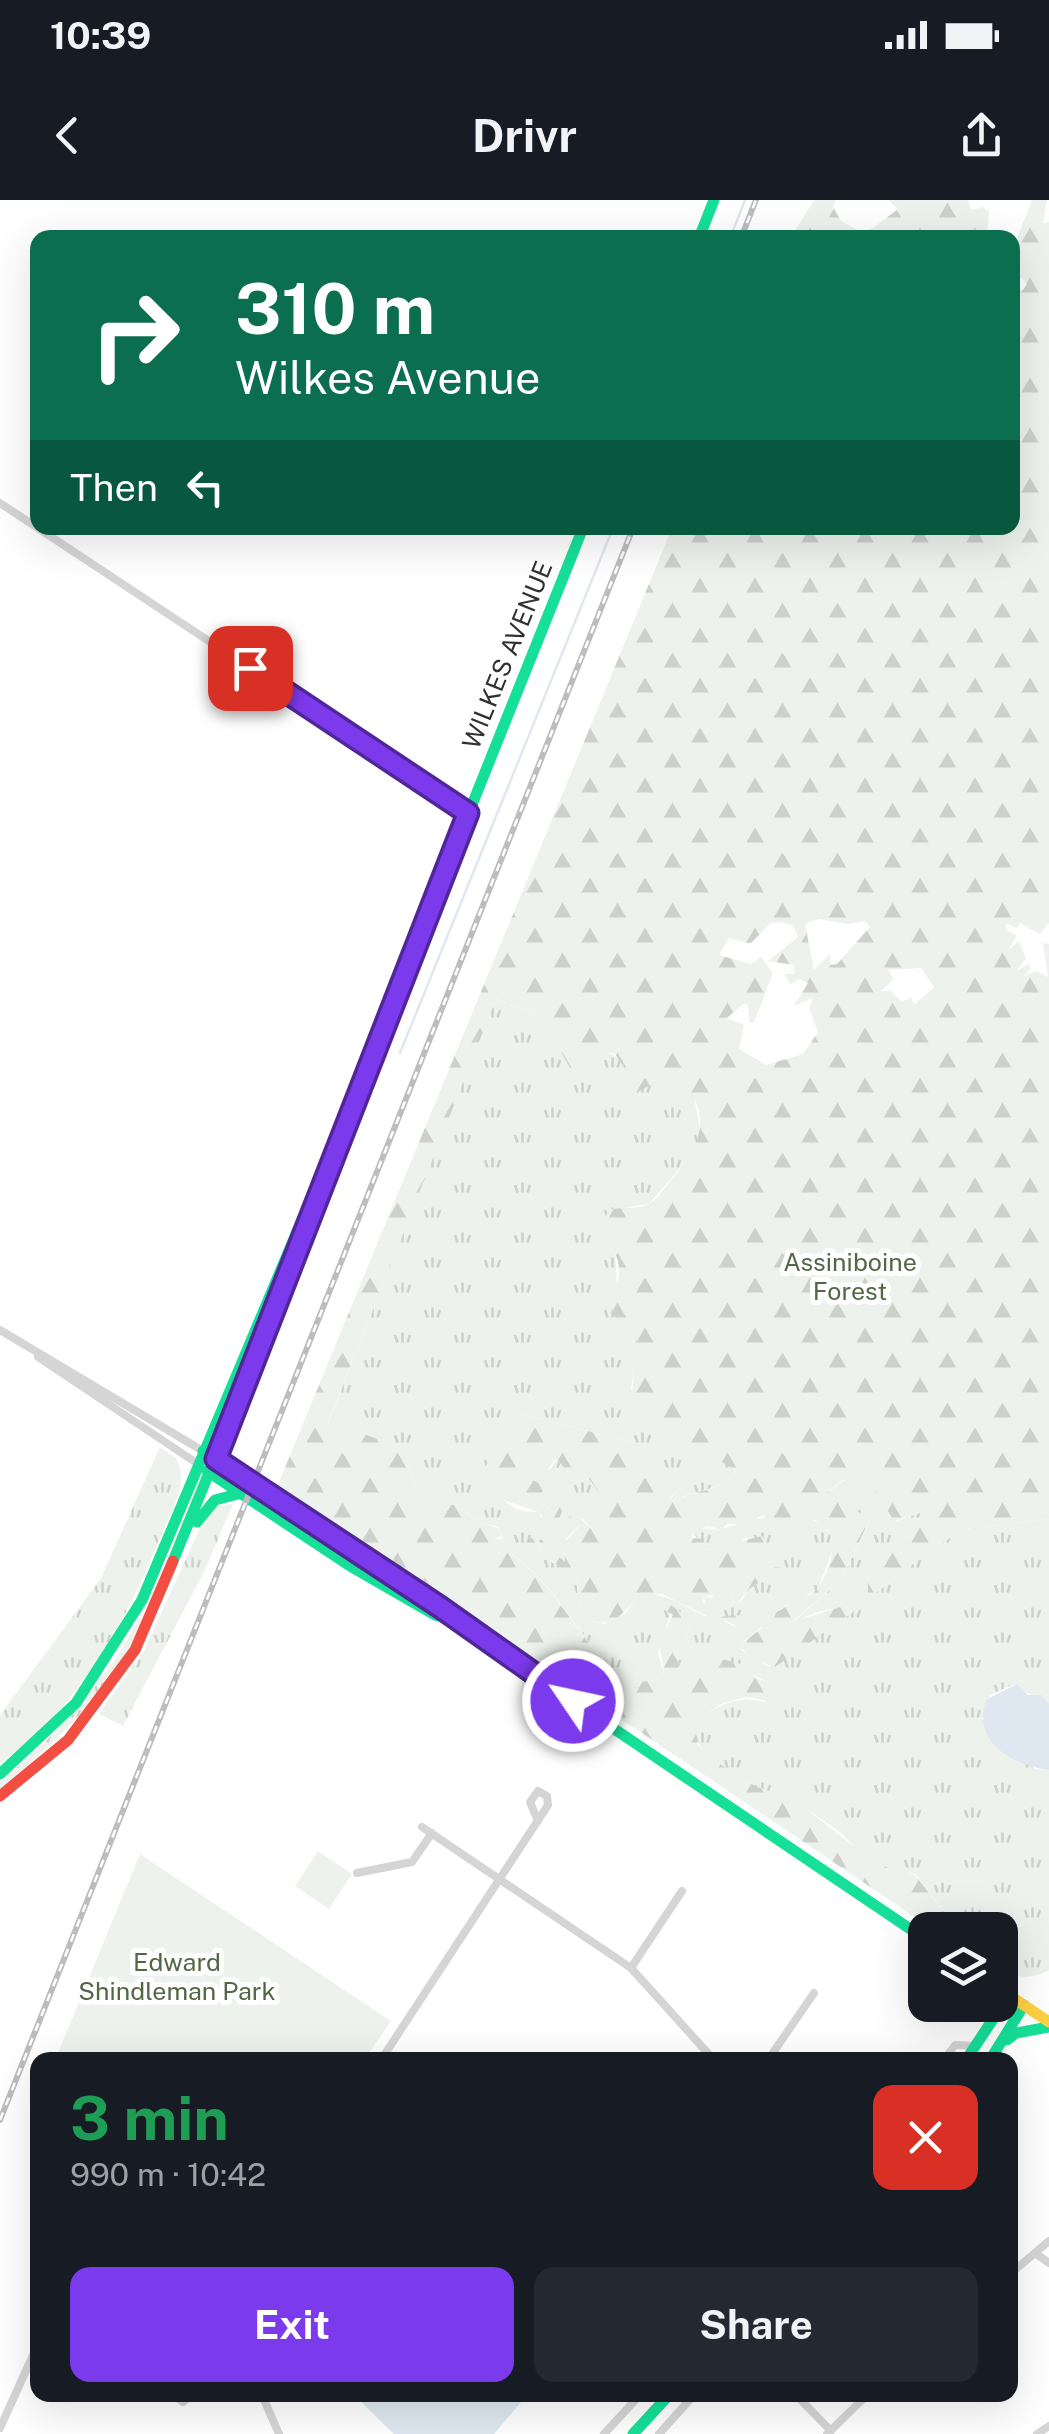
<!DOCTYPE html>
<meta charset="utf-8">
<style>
body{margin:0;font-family:"Public Sans",sans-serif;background:#242831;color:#f1f3f6;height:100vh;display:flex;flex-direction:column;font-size:38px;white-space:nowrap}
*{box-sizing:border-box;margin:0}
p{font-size:32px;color:#9ea1a6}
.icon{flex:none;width:55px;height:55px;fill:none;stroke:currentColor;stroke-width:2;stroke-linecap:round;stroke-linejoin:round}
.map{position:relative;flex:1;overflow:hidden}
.panel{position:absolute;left:30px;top:1852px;width:988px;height:350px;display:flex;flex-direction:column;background:#171b24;border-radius:20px;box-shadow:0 10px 40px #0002}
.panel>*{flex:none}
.top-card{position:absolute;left:30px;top:30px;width:990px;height:305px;border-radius:20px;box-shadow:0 10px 40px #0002;background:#0b6e4f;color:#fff;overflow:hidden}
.tools{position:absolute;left:908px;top:1712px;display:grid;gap:20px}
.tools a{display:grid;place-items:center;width:110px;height:110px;border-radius:20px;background:#171b24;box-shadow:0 10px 40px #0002;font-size:50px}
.pin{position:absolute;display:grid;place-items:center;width:85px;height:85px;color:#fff;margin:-42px;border-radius:20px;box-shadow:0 5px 15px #0006}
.me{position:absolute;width:110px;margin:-55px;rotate:304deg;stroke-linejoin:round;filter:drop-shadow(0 0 8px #0008)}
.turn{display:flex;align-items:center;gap:35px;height:210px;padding:0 40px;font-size:45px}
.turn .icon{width:130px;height:130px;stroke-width:2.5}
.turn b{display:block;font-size:70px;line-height:85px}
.then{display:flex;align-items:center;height:95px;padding:0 40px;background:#0003;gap:20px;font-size:38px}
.round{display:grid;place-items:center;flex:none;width:105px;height:105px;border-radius:20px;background:#242831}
.headline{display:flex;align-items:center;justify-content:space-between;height:170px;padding:0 40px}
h1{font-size:60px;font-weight:700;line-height:75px;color:#1e9e55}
.cta{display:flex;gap:20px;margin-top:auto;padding:20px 40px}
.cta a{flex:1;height:115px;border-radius:20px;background:#7c3aed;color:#fff;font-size:40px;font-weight:700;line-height:115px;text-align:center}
.cta a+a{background:#242831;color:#f1f3f6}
.status{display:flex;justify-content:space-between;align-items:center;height:70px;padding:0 50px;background:#171b24;direction:ltr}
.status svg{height:28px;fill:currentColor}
header{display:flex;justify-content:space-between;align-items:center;height:130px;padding:0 40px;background:#171b24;font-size:45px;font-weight:700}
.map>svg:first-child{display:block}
.grass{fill:url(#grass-tufts)}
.forest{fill:url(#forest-firs);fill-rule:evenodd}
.park{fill:#eef2ec}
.water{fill:#dfe8f0}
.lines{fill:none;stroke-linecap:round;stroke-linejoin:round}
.stream{stroke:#dfe8f0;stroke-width:2.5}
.street{stroke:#d5d5d5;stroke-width:8}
.fast{stroke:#16e098;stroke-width:11}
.slow{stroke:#ffcf43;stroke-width:11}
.jam{stroke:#f24e42;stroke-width:11}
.rail-casing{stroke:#bdbdbd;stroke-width:6}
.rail{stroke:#fff;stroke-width:2.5;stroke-dasharray:8;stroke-linecap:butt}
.route-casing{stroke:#51269a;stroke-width:25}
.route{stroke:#7c3aed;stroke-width:18}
.labels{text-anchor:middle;stroke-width:10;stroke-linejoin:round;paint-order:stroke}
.street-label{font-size:25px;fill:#313131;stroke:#fff}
.park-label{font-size:25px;fill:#526844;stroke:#fff}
</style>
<div class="status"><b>10:39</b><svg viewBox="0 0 49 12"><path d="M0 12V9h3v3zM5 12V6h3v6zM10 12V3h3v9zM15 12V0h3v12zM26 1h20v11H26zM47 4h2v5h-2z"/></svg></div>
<header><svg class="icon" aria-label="back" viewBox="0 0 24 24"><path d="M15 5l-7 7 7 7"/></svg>Drivr<svg class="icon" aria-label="share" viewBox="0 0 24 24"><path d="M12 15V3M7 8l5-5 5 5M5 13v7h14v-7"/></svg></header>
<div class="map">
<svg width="1049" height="2234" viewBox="0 0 1049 2234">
<defs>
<pattern id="grass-tufts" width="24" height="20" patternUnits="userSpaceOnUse" patternTransform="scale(2.5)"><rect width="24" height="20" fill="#eef2ec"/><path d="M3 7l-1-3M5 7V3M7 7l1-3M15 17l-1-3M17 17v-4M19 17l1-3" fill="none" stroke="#cdd0cb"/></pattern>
<pattern id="forest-firs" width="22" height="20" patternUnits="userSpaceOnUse" patternTransform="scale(2.5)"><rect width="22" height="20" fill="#eef2ec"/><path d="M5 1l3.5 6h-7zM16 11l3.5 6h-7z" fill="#cdd0cb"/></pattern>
</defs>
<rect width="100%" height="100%" fill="#fff"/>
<!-- grass -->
<path class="grass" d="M495 799 542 817 572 868 588 849C614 850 628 861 634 887L630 895 652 884 687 887 694 897 700 928 695 951 649 1004 610 1010 604 1020 628 1042 603 1041 615 1051 617 1084 638 1143 639 1149 628 1146 634 1170 631 1189 737 1271C722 1293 696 1287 676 1301L670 1299 684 1285 671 1280 651 1247 520 1214 483 1271C496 1294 508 1313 538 1312L543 1320 550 1308 540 1302 531 1279 553 1267 556 1258 576 1282 588 1278C605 1296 606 1305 599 1329H592L582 1318 573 1326 580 1324 566 1339 565 1362 540 1344 542 1352 530 1337 536 1352 578 1379 577 1391 583 1399 578 1407 594 1422 604 1424 625 1414 637 1396C665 1390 683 1406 707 1417L704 1396 711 1398 722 1387 730 1392 733 1403 741 1402 749 1388 779 1368 769 1366 746 1337 740 1343 705 1350 692 1331C703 1326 714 1331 722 1329 750 1319 790 1308 822 1324 845 1344 823 1367 818 1389L771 1414 723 1421 739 1428 763 1426 743 1442 741 1450 769 1467 853 1412C829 1405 813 1413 791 1424L841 1380 869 1322 817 1298C836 1291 844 1273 866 1275L897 1321 931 1309 868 1379V1399L936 1346 964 1330 1049 1319V1504L1012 1485 990 1495 982 1519 1035 1569 1049 1570V1770C1011 1790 1000 1762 1000 1730H958L915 1674 888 1670 865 1658 841 1633 803 1606 737 1578 709 1558 692 1534V1523C717 1507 735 1494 764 1502L771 1483 713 1457 657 1495 654 1492 679 1472 677 1445 687 1435 691 1420 671 1412 658 1453 664 1473 651 1481 628 1482C578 1445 555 1374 498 1346L494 1340 503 1338 499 1327 482 1323 456 1305H420L405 1250 327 1226Z
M160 1247 176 1258C189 1283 173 1308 163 1331 127 1420 80 1507 0 1564V1515L101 1378Z
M233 1304 205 1370 123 1526 99 1514 144 1451 206 1315 214 1307Z
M140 1417C145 1461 36 1561 0 1589V1582C57 1535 105 1483 140 1417Z"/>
<!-- forest -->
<path class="forest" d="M814 0H836L833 7 841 21 861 32 873 28 898 9 889 0H968L971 10 983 7 989 12 987 37H791Z
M1032 0H1047L1043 23 1049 22V723L1040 734 1020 723 1017 728 1006 724V730L1017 735 1008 750 1019 741 1026 759 1016 771 1029 764 1031 768 1024 776 1037 771 1048 777 1043 743 1049 744V1319L964 1330 936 1346 868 1399V1379L930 1310 894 1321 866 1275 843 1280 820 1298 846 1301 869 1321 841 1380 792 1422 847 1405 855 1407 853 1412 775 1467 754 1460 739 1446 763 1427 739 1428 720 1417C748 1412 783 1424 798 1391L809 1396C826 1383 839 1350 828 1329L815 1320 767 1319 763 1315 747 1324H727L721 1330 709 1326 692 1331 693 1338 703 1339 706 1350 762 1336 773 1352 769 1366 781 1368 749 1389 735 1406 730 1392 723 1388 722 1394 704 1396 703 1402 715 1412 711 1418 662 1394 637 1396C622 1419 599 1437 578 1407L583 1399 577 1391 578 1379 536 1352 527 1339 532 1338 542 1352 539 1340 550 1339V1349L565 1362 564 1343 580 1325 566 1329 565 1319 575 1314 592 1329H598C606 1305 604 1297 588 1278L576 1282 556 1258 544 1275 531 1279 544 1286 540 1302 550 1308 559 1305 562 1311 556 1327 541 1326 542 1316 538 1312 495 1297 483 1271 512 1220 520 1214 651 1247 671 1280 686 1284 670 1298 676 1301C696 1288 722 1293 737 1271L631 1207 634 1170 627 1143 638 1149V1143L612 1114 609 1083H617C622 1066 618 1050 602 1041L607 1036 625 1040 603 1019 610 1010C623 1006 637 1010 649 1004 658 999 664 988 671 980 695 953 714 921 687 888L677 890 652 884 629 897 632 879 615 854 588 849 571 870 542 817 496 799 327 1225 354 1230 405 1250 420 1305H455L482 1323 507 1331 495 1340 498 1346C555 1375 577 1445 628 1482L651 1481 664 1473 659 1441 673 1415 654 1403C669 1400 679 1411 691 1420L687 1435 677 1446 679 1472 657 1494 713 1457 741 1464 757 1479 779 1484 776 1502 745 1497 721 1504 693 1523 698 1545 737 1578 803 1606 876 1664 915 1675 958 1730H934L277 1287 672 328H1012L1013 90H1023L1027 84 1013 71V48ZM819 719 848 724 865 721 870 727 837 764 831 765 830 754 814 770 805 724ZM781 722 793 725 798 737 768 761 794 765V774H784L791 784 799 779 808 783 794 806 813 798 809 809 818 832 803 854 766 865 739 849 744 825 727 818 743 804 748 805 749 822 754 823 773 773 761 757 751 764 719 755 729 738 750 744 771 723ZM921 768 934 787 914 805 911 797 902 802 891 791H881L894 779 888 770Z"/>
<!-- park -->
<path class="park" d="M318 1651 352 1674 329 1709 295 1686Z
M140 1654 391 1821 364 1860H55Z"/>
<!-- water -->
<path class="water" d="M1017 1484 1028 1495H1041L1049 1504V1570C1014 1566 969 1541 987 1499Z
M354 2195H527L494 2234H394Z"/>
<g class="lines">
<!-- stream -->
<path class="stream" d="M730 38 745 0
M400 853 613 328"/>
<!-- street -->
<path class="street" d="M0 303 469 613
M0 1130 203 1251
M38 1157 198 1264
M422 1627 631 1768 714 1860
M357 1673 412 1662 432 1633
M631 1768 682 1691
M381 1860 548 1605 547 1596 538 1591 530 1602 538 1621
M768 1860 814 1793
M944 1860 955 1845 975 1846
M1035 2053 1049 2063
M1010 2074 1049 2041
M174 2195 183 2202 191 2195
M262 2195 279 2234
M796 2195 831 2231
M0 2228 38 2144
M604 2234 640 2195
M659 2234 694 2195
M827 2234 867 2195
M1037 2234 1049 2226"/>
<!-- fast -->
<path class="fast" d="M699 38 714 0
M203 1251 925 1739
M207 1271 350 1366 435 1415 450 1418
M197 1322 215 1300 238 1294
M173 1361 316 1011 340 934 583 328
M0 1574 76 1503 142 1400 325 965
M1007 1840 1016 1833 1049 1827
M966 1860 1009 1795
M990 1860 1024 1805
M633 2234 669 2195"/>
<!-- slow -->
<path class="slow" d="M1000 1789 1049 1822"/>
<!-- jam -->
<path class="jam" d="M0 1596 68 1540 135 1450 173 1361"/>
<!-- rail casing -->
<g class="rail-casing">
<path id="rail" d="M741 38 756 0
M0 1920 633 328"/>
</g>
<!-- rail -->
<use href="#rail" class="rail"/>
</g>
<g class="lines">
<!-- route casing -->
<g class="route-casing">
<path id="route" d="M250 468 468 613 216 1259 440 1407 573 1501"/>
</g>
<!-- route -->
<use href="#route" class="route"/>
</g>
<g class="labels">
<!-- street labels -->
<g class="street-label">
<text transform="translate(507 455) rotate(-68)" y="9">WILKES AVENUE</text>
</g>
<!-- park labels -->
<g class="park-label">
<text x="850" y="1071">Assiniboine<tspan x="850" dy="29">Forest</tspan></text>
<text x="177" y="1771">Edward<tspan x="177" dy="29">Shindleman Park</tspan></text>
</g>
</g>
</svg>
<div class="tools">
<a><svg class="icon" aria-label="layers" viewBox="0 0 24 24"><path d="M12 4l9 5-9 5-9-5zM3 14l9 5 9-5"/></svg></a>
</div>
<div class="pin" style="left:250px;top:468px;background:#d93025"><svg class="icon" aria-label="arrive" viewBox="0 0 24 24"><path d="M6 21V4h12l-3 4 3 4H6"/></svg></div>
<svg class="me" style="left:573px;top:1501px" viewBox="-20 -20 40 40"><circle r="17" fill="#7c3aed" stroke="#fff" stroke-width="3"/><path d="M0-11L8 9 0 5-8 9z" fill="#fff"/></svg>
<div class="top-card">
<div class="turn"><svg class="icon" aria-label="right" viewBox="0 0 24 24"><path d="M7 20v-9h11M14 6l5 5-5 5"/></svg><div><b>310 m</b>Wilkes Avenue</div></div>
<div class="then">Then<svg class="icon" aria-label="left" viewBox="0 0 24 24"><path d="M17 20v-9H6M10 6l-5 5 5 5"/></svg></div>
</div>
<section class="panel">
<div class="headline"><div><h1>3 min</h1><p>990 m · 10:42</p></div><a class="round" style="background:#d93025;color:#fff"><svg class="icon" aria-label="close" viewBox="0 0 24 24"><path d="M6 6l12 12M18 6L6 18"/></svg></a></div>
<div class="cta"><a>Exit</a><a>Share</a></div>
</section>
</div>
